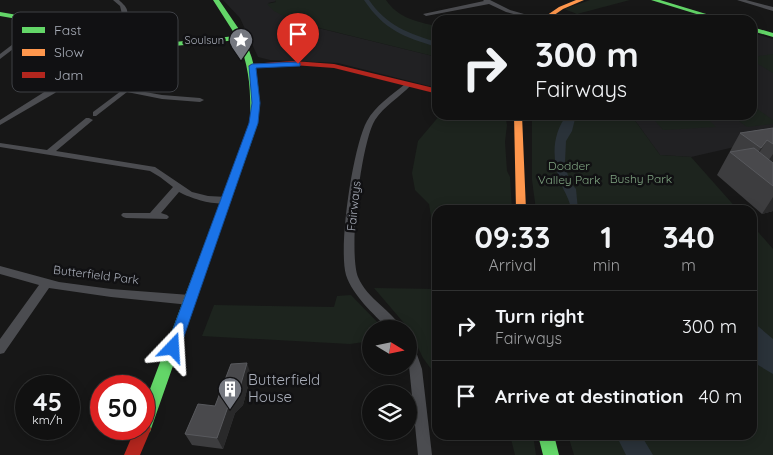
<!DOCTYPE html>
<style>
body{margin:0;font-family:Quicksand,sans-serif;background:#1a1a1a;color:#f1f3f6;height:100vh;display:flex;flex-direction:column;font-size:19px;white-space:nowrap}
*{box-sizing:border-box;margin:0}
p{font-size:16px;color:#9c9d9f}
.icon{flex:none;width:28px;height:28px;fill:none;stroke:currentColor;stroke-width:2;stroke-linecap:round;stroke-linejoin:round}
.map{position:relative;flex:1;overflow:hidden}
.sheet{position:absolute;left:432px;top:205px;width:325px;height:235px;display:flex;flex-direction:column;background:#111;border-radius:15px;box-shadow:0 2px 12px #0003,0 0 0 1px #303131}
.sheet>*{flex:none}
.top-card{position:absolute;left:432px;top:15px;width:325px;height:105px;border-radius:15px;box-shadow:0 2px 12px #0003,0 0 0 1px #303131;background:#111;color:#f1f3f6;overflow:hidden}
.needle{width:32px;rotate:100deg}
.buttons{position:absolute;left:362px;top:320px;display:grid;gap:10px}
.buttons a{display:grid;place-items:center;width:55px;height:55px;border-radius:50%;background:#111;box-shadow:0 2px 12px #0003,0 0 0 1px #303131;font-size:25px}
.speed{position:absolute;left:15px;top:375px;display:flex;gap:10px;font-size:25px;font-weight:700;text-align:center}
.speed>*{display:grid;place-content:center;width:65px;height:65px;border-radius:50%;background:#111;box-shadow:0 2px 12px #0003,0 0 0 1px #303131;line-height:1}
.speed small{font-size:12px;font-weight:400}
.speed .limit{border:8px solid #d22;background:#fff;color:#111}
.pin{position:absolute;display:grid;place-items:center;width:42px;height:42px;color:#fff;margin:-51px -21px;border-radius:50% 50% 50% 0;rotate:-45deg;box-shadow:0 0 5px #0007}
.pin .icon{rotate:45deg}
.me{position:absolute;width:55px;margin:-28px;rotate:20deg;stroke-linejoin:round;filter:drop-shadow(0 0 4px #0008)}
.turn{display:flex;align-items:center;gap:18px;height:105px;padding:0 20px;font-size:22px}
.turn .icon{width:65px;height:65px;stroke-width:2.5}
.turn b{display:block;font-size:35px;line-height:42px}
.eta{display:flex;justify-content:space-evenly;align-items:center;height:85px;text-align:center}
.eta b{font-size:30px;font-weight:700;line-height:35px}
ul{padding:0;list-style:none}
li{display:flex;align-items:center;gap:15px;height:70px;padding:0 20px;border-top:1px solid #303131}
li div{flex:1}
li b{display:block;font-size:19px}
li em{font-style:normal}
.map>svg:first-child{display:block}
.built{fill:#212123}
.green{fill:#1d241e}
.water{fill:#2a3239}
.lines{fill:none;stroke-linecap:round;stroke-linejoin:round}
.street{fill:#4b4c50;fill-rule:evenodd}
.fast{fill:#63d668;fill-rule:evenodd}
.slow{fill:#ff974d;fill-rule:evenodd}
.jam{fill:#b3261e;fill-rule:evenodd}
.wall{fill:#3d3d3f}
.shaded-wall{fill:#29292a}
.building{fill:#49494c;stroke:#58595d}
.route{fill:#1a73e8;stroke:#114b97}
.labels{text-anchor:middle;stroke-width:5;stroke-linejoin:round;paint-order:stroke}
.far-poi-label{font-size:11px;fill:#a8adb8;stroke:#111113;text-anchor:end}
.park-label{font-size:12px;fill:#7fa381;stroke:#111113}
.street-label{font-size:12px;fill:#a8adb8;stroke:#111113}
.near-poi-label{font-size:15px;fill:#a8adb8;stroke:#111113;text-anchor:start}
.key{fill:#111113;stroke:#3e4045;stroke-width:1}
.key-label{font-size:14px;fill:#a8adb8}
</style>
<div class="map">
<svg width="773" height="455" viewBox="0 0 773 455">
<rect width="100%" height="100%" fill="#171717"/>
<!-- built -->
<path class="built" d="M223 0H275L277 1 268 3 314 27 437 57V88L338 63 270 60 258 57 240 18Z
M753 33 773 39V141L770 139 691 157 660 155 631 115H752Z"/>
<!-- green -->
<path class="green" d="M275 0H386C398 18 417 22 437 26V57L295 22 274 11 267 4 276 2Z
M590 0H630L577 14 564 9Z
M773 54V73L753 61V57Z
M753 106 773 120V124L747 127 731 115H752Z
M440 115H505L507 125 505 142 507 171 510 177 512 210H438L437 253 429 204 415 190 412 173 418 141Z
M532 115H631L660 155 691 157 738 210H536L532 180Z
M650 115H704L716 127 663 130Z
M753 226 773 249V455H574L568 435H752Z
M374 288 437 289V377L423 358 409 329Z
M351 295 384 329H371V341L350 344 202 336 214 305 334 307 337 296Z
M510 435H533L536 455H515Z"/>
<!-- water -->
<path class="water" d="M364 0H369C386 25 409 34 437 42V47C404 37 384 30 364 0Z
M567 115H576L572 131 566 141 565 162 569 181 576 189 578 210H571C570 200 565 193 561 184 552 161 551 135 567 115Z
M753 322 773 339V374L753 362Z
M616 435H641L653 455H626Z"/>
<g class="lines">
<!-- street -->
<path class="street" d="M113 0H119C122 3 126 6 127 10 130 21 111 33 102 33V31L117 21 122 14 120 6Z
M483 0H490L510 10 545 20H535L506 12 489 4 426 16 423 14 484 1Z
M737 0H746L773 7V11Z
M607 14 620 19 621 20H613L605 17V15Z
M54 22 56 23V25L25 40 0 59V54L21 38Z
M147 39 152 40 119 62H115V60Z
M72 74 134 90 162 95 200 98 204 100 200 102 162 99 127 92 96 116H93V112L121 91 73 78 67 80 55 93 0 125V120L49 89 63 78Z
M405 84 411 85C400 97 384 106 375 120 361 143 348 251 358 277 367 299 393 311 402 329H388C373 313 353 296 346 275 338 247 353 146 367 121 375 106 392 95 405 84Z
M86 118H89L93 120 56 151 155 167 192 192 208 196 227 197 232 200C221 209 190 198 179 192L161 213 167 215 169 217 167 219 126 218 123 217 121 215 123 213H150L173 187 160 177 150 171 0 147V143L47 150Z
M0 266 59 282 111 289 190 295 194 297 196 300 194 303 190 305 111 297 49 288 4 353 0 354V339L39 285 0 274Z
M409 342 413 343 422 369 432 455H418L409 366Z"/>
<!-- fast -->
<path class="fast" d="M213 0H219L245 38 244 39C258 66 259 94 258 123L152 426 150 432 144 434 138 432 137 429H144V405L250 123C251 94 250 67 238 40L174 46 0 16V12L174 42 236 36Z
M651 0H660L726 20H716Z
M752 27 773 33V37L752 31Z
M538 435H554L559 455H543Z"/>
<!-- slow -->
<path class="slow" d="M576 0H584L563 9 547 20H540L559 7Z
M514 115H522L526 210H516Z"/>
<!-- jam -->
<path class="jam" d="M293 61 334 64 438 89V94L334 68 293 65 252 68 248 66 252 64Z
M144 421 149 423 151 429 140 455H124L135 429H144Z"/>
</g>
<!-- wall -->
<path class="wall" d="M773 128V211L762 214 717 175 740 133Z
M251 375 243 405 235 413 223 449 192 445 185 434 215 406Z"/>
<!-- shaded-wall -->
<path class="shaded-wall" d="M767 140 753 163 749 167 761 148Z
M773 154V168L762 170Z
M773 197V211L762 214Z
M247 363 251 375 243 405 235 413 223 449 217 438 230 401Z"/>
<!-- building -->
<path class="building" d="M773 128V144L767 140 761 148 740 133Z
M754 148 773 163V186L730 152Z
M247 363 238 394 230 401 217 438 185 434 198 404 215 406 231 364Z"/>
<!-- route -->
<path class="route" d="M298 62 300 63V66L256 68 260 103 258 123 180 348 178 352 173 354 168 352 166 348 249 123 252 103 249 66 252 64Z"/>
<!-- icons -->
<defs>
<g id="sight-pin" transform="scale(1.25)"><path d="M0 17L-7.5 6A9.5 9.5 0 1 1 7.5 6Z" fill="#757880" stroke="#111113"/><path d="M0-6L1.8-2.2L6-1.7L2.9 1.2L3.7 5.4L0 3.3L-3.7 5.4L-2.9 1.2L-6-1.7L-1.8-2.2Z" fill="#fff"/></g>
<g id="building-pin" transform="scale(1.25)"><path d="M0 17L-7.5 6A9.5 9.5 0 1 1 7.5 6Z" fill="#757880" stroke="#111113"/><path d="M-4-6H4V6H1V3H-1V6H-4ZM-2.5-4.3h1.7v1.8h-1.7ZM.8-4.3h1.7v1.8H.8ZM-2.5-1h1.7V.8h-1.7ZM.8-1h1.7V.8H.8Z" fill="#fff"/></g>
</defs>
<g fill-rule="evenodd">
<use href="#sight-pin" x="241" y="40"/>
<use href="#building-pin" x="230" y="389"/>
</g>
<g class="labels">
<!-- far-poi labels -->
<g class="far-poi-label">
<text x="224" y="44">Soulsun</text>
</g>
<!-- park labels -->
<g class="park-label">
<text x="569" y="170">Dodder<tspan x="569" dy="14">Valley Park</tspan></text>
<text x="641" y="183">Bushy Park</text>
</g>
<!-- street labels -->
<g class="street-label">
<text transform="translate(354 206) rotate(-84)" y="4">Fairways</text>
<text transform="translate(96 275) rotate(7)" y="4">Butterfield Park</text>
</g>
<!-- near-poi labels -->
<g class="near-poi-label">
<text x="248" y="385">Butterfield<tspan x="248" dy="17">House</tspan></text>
</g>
</g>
<!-- legend -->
<rect x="12" y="12" width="166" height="80" rx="8" class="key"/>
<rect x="22" y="27" width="23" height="6" fill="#63d668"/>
<rect x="22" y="49" width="23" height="7" fill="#ff974d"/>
<rect x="22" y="72" width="23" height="6" fill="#b3261e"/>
<g class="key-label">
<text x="54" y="35">Fast</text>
<text x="54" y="57">Slow</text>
<text x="54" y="80">Jam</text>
</g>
</svg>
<div class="buttons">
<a><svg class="needle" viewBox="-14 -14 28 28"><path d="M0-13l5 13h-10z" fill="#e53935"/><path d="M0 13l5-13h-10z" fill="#9c9d9f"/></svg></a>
<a><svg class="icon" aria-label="layers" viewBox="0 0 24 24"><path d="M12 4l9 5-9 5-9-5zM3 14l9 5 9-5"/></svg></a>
</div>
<div class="speed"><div>45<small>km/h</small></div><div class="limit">50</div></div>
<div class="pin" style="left:298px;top:64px;background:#d93025"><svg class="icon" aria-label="arrive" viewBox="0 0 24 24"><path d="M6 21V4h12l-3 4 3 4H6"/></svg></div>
<svg class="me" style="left:173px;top:348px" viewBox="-20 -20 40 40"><path d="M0-17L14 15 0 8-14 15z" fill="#1a73e8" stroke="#fff" stroke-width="4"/></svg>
<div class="top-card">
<div class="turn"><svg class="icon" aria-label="right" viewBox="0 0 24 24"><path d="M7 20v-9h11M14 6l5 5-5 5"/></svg><div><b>300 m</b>Fairways</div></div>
</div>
<section class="sheet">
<div class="eta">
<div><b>09:33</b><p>Arrival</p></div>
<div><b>1</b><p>min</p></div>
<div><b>340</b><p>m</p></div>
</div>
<ul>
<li><svg class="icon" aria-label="right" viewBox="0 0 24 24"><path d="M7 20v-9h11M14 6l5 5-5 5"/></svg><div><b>Turn right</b><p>Fairways</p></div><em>300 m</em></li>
<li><svg class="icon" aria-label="arrive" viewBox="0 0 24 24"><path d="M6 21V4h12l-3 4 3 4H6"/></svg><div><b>Arrive at destination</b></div><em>40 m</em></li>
</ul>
</section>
</div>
